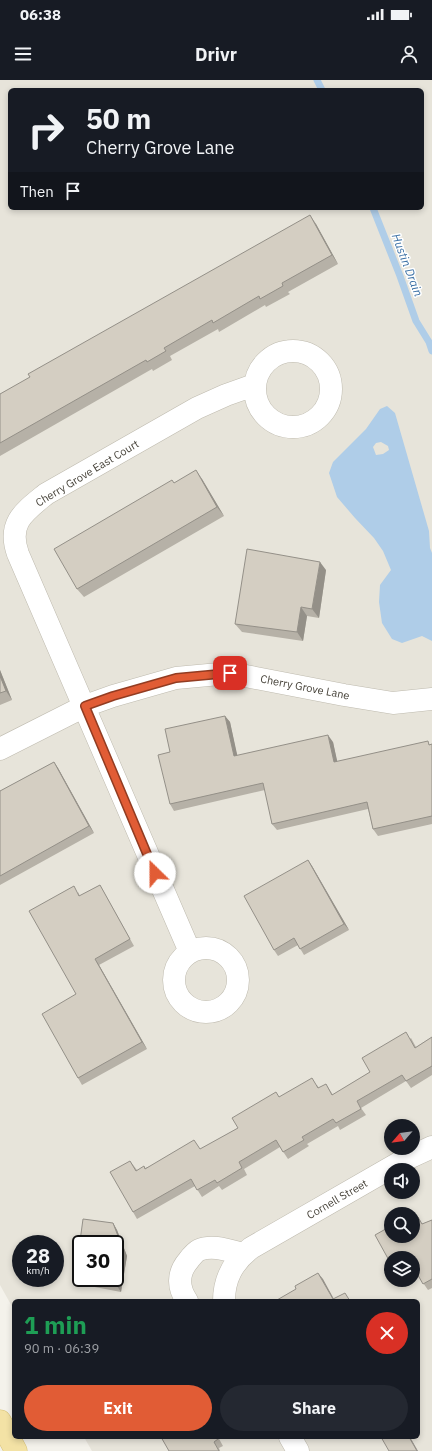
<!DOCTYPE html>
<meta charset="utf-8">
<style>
body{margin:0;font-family:"IBM Plex Sans",sans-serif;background:#242831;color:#f1f3f6;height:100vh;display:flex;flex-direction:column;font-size:15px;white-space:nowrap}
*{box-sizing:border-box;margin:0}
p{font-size:13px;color:#9ea1a6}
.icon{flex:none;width:22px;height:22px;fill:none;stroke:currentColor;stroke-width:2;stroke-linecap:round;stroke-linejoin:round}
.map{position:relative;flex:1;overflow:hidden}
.details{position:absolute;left:12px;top:1219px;width:408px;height:140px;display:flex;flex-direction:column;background:#171b24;border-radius:6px;box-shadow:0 2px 6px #0003}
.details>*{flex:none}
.guide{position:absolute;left:8px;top:8px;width:416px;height:122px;border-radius:6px;box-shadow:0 2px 6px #0003;background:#171b24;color:#f1f3f6;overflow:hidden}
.needle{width:26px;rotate:242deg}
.buttons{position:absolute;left:384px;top:1039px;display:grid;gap:8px}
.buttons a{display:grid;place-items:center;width:36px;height:36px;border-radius:50%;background:#171b24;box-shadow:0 2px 6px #0003;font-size:20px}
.speed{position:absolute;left:12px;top:1155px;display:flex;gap:8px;font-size:20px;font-weight:700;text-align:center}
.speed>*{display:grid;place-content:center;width:52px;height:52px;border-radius:50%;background:#171b24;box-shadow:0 2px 6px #0003;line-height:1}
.speed small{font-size:10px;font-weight:400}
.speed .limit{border:2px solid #111;border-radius:6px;background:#fff;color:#111}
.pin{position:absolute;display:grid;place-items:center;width:34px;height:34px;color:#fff;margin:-17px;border-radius:8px;box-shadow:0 2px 6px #0006}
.me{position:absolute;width:44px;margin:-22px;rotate:337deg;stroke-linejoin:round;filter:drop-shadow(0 0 3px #0008)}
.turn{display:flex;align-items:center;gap:14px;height:84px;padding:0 12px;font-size:18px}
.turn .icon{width:52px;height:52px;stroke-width:2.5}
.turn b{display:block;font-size:28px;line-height:34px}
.then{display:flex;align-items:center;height:38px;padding:0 12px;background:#0003;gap:8px;font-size:15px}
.round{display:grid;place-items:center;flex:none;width:42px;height:42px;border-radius:21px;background:#242831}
.headline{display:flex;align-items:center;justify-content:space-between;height:68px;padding:0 12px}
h1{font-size:24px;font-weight:700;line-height:30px;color:#1e9e55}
.button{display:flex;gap:8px;margin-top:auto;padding:8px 12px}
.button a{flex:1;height:46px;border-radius:24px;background:#e15c35;color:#fff;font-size:16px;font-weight:700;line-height:46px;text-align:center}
.button a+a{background:#242831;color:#f1f3f6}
.status{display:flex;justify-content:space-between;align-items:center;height:28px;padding:0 20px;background:#171b24;direction:ltr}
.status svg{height:11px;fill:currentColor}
header{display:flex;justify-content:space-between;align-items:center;height:52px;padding:0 12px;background:#171b24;font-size:18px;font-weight:700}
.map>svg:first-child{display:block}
.residential{fill:#e7e4da;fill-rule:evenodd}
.water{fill:#afcde8;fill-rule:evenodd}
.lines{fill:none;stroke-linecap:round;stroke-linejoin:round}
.stream{stroke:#afcde8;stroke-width:7}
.minor-casing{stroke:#bebaae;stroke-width:23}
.major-casing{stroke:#d6c176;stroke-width:23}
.minor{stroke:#fff;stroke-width:22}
.major{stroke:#f3e2a5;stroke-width:22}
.wall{fill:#b6b1a7}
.shaded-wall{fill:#949088}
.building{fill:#d4cec2;stroke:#949088;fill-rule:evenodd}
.route-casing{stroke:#923c22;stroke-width:10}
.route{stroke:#e15c35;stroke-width:7}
.labels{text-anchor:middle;stroke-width:3;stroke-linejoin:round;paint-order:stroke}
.street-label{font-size:11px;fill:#47433a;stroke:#fff}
.water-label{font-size:12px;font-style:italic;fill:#3f73a7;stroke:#fff}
</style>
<div class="status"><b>06:38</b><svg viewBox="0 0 49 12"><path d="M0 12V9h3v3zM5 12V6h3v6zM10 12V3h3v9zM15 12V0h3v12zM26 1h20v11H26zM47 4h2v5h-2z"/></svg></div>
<header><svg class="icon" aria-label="menu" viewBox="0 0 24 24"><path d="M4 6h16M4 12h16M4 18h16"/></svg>Drivr<svg class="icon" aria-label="person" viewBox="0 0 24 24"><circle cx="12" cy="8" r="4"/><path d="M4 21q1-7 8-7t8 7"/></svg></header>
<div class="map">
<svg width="432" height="1371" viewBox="0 0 432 1371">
<rect width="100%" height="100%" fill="#f4f2eb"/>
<!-- residential -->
<path class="residential" d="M0 0H432V1371H92L84 1357H418V1221H14V1230L0 1205ZM10 10H422V128H10ZM391 1046H413V1068H391ZM391 1090H413V1112H391ZM391 1134H413V1156H391ZM21 1164H55V1198H21ZM81 1164H115V1198H81ZM391 1178H413V1200H391Z"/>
<!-- water -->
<path class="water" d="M387 326 395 333 429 451 430 468 432 473V561L422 556 402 563 392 559 382 543 379 522 380 505 391 490 383 471 374 458 355 438 337 417 329 393 333 382 366 349 380 329ZM381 362 388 366 389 370 383 374 376 375 373 367 376 363Z"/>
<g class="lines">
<!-- stream -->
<path class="stream" d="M317 0 322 10
M373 128 400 196 416 241 429 262 432 271"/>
<!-- minor casing -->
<g class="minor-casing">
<path id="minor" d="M255 309a38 38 0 1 1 76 0a38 38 0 1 1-76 0Z
M0 669 85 626 113 616 176 598 230 593 344 615 393 623 432 619
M174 900a32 32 0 1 1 64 0a32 32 0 1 1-64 0Z
M190 872 18 474C7 443 24 432 46 414L197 328 226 315 254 305
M187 1221C178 1208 177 1194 188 1181 191 1177 195 1172 199 1170 213 1164 230 1171 243 1174
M224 1221C224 1198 233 1182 251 1168L404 1080 432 1067
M290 1357 298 1371"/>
</g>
<!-- major casing -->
<g class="major-casing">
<path id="major" d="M0 1341 16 1371"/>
</g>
<!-- minor -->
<use href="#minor" class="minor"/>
<!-- major -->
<use href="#major" class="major"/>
</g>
<!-- wall -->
<path class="wall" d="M316 144 338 184 288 212 290 214 266 227 265 225 219 252 218 249 170 276 172 280 153 291 152 289 0 376V314Z
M202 399 224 436 84 517 77 509 174 403Z
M326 490 319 538 307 536 303 561 242 552 235 544Z
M0 590 12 620 0 625Z
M225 636 230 642 237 676 333 662 337 682 432 664V744L378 756 373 749 368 729 277 750 272 744 265 710 174 731 170 724V672Z
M54 682 58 688 94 753 0 805V711Z
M308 780 312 786 349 850 304 875 298 865 278 876 274 870Z
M100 805 104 812 134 866 99 885 147 969 82 1005 78 998 76 914 78 812 80 816Z
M432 957V995L411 1008 406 1001 361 1028 366 1035 340 1050 338 1046 307 1064 309 1066 288 1079 280 1067 244 1089 247 1095 222 1110 219 1106 202 1117 195 1106 137 1139 133 1132 130 1081 137 1090 145 1088 201 1069 238 1048 279 1017 317 1005 319 1008 326 1004 333 1015 370 992 411 958 416 967Z
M432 1140V1208L428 1210 419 1197 413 1200V1178L391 1156Z
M113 1143 117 1150 127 1176 121 1212 79 1204 75 1198Z
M400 1200H413L404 1205Z
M161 1357H218L223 1366 219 1368 220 1371H169Z"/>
<!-- shaded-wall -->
<path class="shaded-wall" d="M310 135 316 144 338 184 332 175Z
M196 390 202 399 224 436 217 427Z
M320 482 326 490 319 538 312 529Z
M301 527 307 536 303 561 297 552Z
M0 590 12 620 6 611 0 596Z
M225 636 230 642 239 683 234 676Z
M328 655 333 662 339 689 334 682Z
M54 682 58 688 94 753 89 746Z
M308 780 312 786 349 850 344 844Z
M95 879 99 885 147 969 142 962Z
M113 1143 117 1150 127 1176 121 1212 117 1206Z
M318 1193 323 1199 335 1221H334Z
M409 1357H410L418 1371H417Z"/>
<!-- building -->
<path class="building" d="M310 135 332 175 282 203 283 206 260 219 259 216 213 243 212 240 164 268 166 271 147 282 146 280 0 363V314L30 297 28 294Z
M196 390 217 427 77 509 54 469 172 400 174 403Z
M247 469 320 482 312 529 301 527 297 552 235 544Z
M0 596 6 611 0 613Z
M225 636 234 676 328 655 334 682 428 661 429 665 432 664V736L373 749 367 722 272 744 263 703 170 724 158 675 170 672 165 649Z
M54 682 89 746 0 796V711Z
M308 780 344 844 300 869 294 858 274 870 244 816Z
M100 805 130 859 95 879 142 962 78 998 42 934 76 914 29 831 74 806 79 816Z
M406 952 415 968 432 957V986L406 1001 402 995 357 1021 361 1029 336 1043 333 1039 302 1057 304 1060 283 1072 276 1060 239 1082 242 1088 217 1103 215 1100 197 1110 191 1099 133 1132 110 1092 130 1081 136 1091 144 1086 145 1089 194 1060 200 1069 238 1048 232 1038 276 1012 279 1017 312 998 318 1008 326 1004 332 1015 370 992 362 978Z
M418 1137 422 1144 432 1140V1199L423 1204 415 1190 413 1191V1178H391V1184L375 1155 391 1146V1156H413V1139Z
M83 1139 113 1143 123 1169 117 1206 75 1198ZM81 1164H115V1198H81Z
M318 1193 333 1219 345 1213 350 1221H278L277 1220 296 1209 295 1206Z
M161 1357H217L218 1359 214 1362 219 1371H169Z
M381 1357H409L417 1371H389Z"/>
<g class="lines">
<!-- route casing -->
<g class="route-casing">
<path id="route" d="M155 793 85 626 113 616 176 598 230 593"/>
</g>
<!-- route -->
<use href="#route" class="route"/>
</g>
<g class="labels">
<!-- street labels -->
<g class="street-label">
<text transform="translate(87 393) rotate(-31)" y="4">Cherry Grove East Court</text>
<text transform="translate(305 607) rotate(11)" y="4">Cherry Grove Lane</text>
<text transform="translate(337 1119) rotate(-30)" y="4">Cornell Street</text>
</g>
<!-- water labels -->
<g class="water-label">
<text transform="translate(407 185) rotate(69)" y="4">Hustin Drain</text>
</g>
</g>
</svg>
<div class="buttons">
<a><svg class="needle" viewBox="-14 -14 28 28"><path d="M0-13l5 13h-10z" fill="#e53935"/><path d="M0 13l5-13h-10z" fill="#9ea1a6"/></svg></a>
<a><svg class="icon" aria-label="sound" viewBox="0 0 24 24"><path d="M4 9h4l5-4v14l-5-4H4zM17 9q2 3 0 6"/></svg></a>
<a><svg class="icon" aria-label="search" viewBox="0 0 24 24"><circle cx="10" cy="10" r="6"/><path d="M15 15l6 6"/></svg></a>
<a><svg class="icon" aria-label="layers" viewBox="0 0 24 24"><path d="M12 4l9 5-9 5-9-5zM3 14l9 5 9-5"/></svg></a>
</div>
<div class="speed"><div>28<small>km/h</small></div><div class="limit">30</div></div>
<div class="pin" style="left:230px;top:593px;background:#d93025"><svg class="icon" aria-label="arrive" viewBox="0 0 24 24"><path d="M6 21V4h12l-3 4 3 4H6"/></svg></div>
<svg class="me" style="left:155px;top:793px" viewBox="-20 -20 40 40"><circle r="19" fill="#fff"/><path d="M0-13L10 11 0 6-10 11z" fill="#e15c35"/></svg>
<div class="guide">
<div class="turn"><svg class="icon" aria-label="right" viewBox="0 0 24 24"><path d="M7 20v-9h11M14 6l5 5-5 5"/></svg><div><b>50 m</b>Cherry Grove Lane</div></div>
<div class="then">Then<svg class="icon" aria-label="arrive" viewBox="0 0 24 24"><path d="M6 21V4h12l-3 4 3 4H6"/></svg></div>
</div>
<section class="details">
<div class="headline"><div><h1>1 min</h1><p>90 m · 06:39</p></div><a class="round" style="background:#d93025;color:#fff"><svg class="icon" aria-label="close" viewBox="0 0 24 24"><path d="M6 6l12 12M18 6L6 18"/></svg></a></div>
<div class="button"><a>Exit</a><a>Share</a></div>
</section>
</div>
